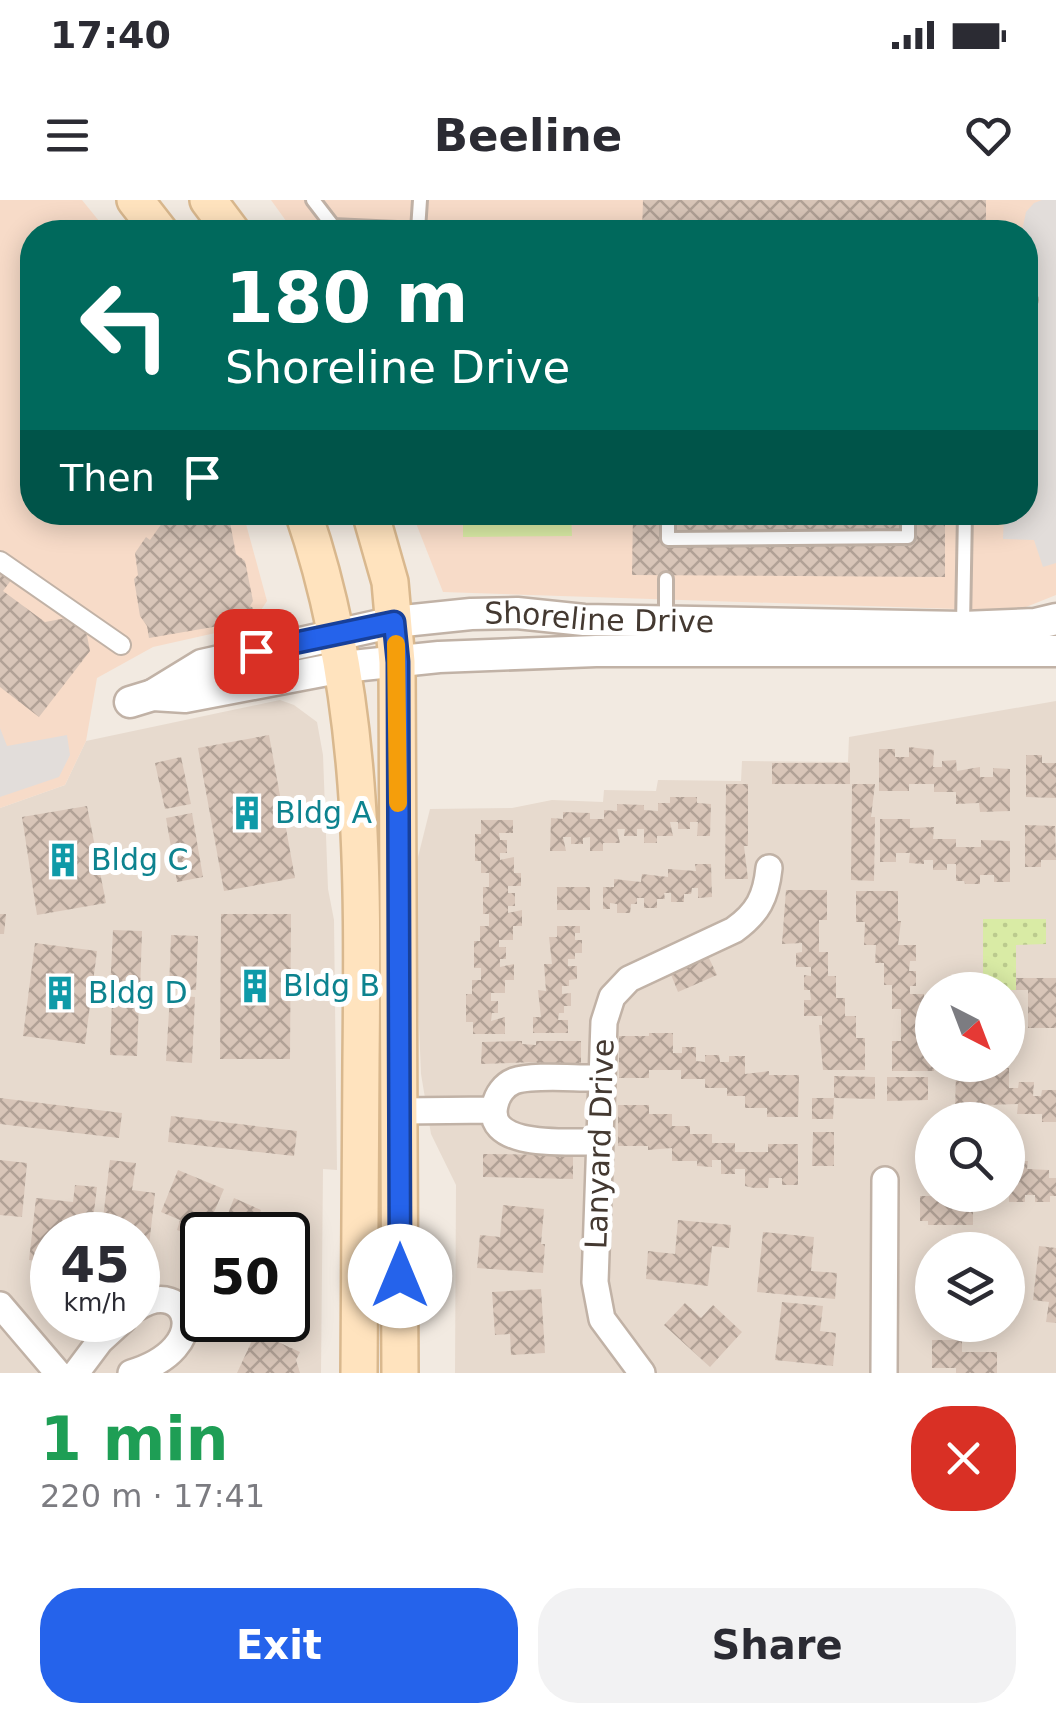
<!DOCTYPE html>
<meta charset="utf-8">
<style>
body{margin:0;font-family:"DejaVu Sans",sans-serif;background:#f2f2f3;color:#2b2b33;height:100vh;display:flex;flex-direction:column;font-size:38px;white-space:nowrap}
*{box-sizing:border-box;margin:0}
p{font-size:32px;color:#7c7c81}
.icon{flex:none;width:55px;height:55px;fill:none;stroke:currentColor;stroke-width:2;stroke-linecap:round;stroke-linejoin:round}
.map{position:relative;height:1173px;overflow:hidden}
.details{display:flex;flex-direction:column;background:#fff;flex:1}
.details>*{flex:none}
.top-card{position:absolute;left:20px;top:20px;width:1018px;height:305px;border-radius:40px;box-shadow:0 5px 25px #0003;background:#00695c;color:#fff;overflow:hidden}
.needle{width:65px;rotate:138deg}
.fabs{position:absolute;left:915px;top:772px;display:grid;gap:20px}
.fabs a{display:grid;place-items:center;width:110px;height:110px;border-radius:50%;background:#fff;box-shadow:0 5px 25px #0003;font-size:50px}
.speed{position:absolute;left:30px;top:1012px;display:flex;gap:20px;font-size:50px;font-weight:700;text-align:center}
.speed>*{display:grid;place-content:center;width:130px;height:130px;border-radius:50%;background:#fff;box-shadow:0 5px 25px #0003;line-height:1}
.speed small{font-size:25px;font-weight:400}
.speed .limit{border:5px solid #111;border-radius:15px;background:#fff;color:#111}
.pin{position:absolute;display:grid;place-items:center;width:85px;height:85px;color:#fff;margin:-42px;border-radius:20px;box-shadow:0 5px 15px #0006}
.me{position:absolute;width:110px;margin:-55px;rotate:0deg;stroke-linejoin:round;filter:drop-shadow(0 0 8px #0008)}
.turn{display:flex;align-items:center;gap:35px;height:210px;padding:0 40px;font-size:45px}
.turn .icon{width:130px;height:130px;stroke-width:2.5}
.turn b{display:block;font-size:70px;line-height:85px}
.then{display:flex;align-items:center;height:95px;padding:0 40px;background:#0003;gap:20px;font-size:38px}
.round{display:grid;place-items:center;flex:none;width:105px;height:105px;border-radius:40px;background:#f2f2f3}
.summary{display:flex;align-items:center;justify-content:space-between;height:170px;padding:0 40px}
h1{font-size:60px;font-weight:700;line-height:75px;color:#1e9e55}
.primary-button{display:flex;gap:20px;margin-top:auto;padding:20px 40px}
.primary-button a{flex:1;height:115px;border-radius:40px;background:#2563eb;color:#fff;font-size:40px;font-weight:700;line-height:115px;text-align:center}
.primary-button a+a{background:#f2f2f3;color:#2b2b33}
.status{display:flex;justify-content:space-between;align-items:center;height:70px;padding:0 50px;background:#fff;direction:ltr}
.status svg{height:28px;fill:currentColor}
header{display:flex;justify-content:space-between;align-items:center;height:130px;padding:0 40px;background:#fff;font-size:45px;font-weight:700}
.map>svg:first-child{display:block}
.residential{fill:#e7dace;fill-rule:evenodd}
.commercial{fill:#f7dbc8}
.grass{fill:#d9eba5}
.park{fill:url(#park-dots)}
.parking{fill:#e2ddda}
.building{fill:url(#building-cross-hatch)}
.lines{fill:none;stroke-linecap:round;stroke-linejoin:round}
.service-casing{stroke:#c1b2a6;stroke-width:18}
.pedestrian-casing{stroke:#c1b2a6;stroke-width:22}
.minor-casing{stroke:#c1b2a6;stroke-width:30}
.tertiary-casing{stroke:#c1b2a6;stroke-width:35}
.secondary-casing{stroke:#d9b88e;stroke-width:40}
.service{stroke:#fff;stroke-width:12}
.pedestrian{stroke:#fff;stroke-width:18}
.minor{stroke:#fff;stroke-width:25}
.tertiary{stroke:#fff;stroke-width:30}
.secondary{stroke:#ffe3be;stroke-width:35}
.route-casing{stroke:#184099;stroke-width:25}
.route{stroke:#2563eb;stroke-width:18}
.slow{stroke:#f59e0b;stroke-width:18}
.labels{text-anchor:middle;stroke-width:10;stroke-linejoin:round;paint-order:stroke}
.street-label{font-size:30px;fill:#443931;stroke:#fff}
.culture-label{font-size:30px;fill:#0d838f;stroke:#fff;text-anchor:start}
</style>
<div class="status"><b>17:40</b><svg viewBox="0 0 49 12"><path d="M0 12V9h3v3zM5 12V6h3v6zM10 12V3h3v9zM15 12V0h3v12zM26 1h20v11H26zM47 4h2v5h-2z"/></svg></div>
<header><svg class="icon" aria-label="menu" viewBox="0 0 24 24"><path d="M4 6h16M4 12h16M4 18h16"/></svg>Beeline<svg class="icon" aria-label="heart" viewBox="0 0 24 24"><path d="M12 20l-8-8c-3-5 5-10 8-4 3-6 11-1 8 4z"/></svg></header>
<div class="map">
<svg width="1056" height="1173" viewBox="0 0 1056 1173">
<defs>
<pattern id="park-dots" width="8" height="8" patternUnits="userSpaceOnUse" patternTransform="scale(2.5)"><rect width="8" height="8" fill="#d9eba5"/><path d="M2 2h.1M6 6h.1" fill="none" stroke="#bbca8e" stroke-width="1.8" stroke-linecap="round"/></pattern>
<pattern id="building-cross-hatch" width="8" height="8" patternUnits="userSpaceOnUse" patternTransform="scale(2.5)"><rect width="8" height="8" fill="#d8c5b8"/><path d="M0 0l8 8M0 8l8-8" fill="none" stroke="#b1a196"/></pattern>
</defs>
<rect width="100%" height="100%" fill="#f2eae1"/>
<!-- residential -->
<path class="residential" d="M280 500 294 505 317 522 323 555 328 689 334 720 337 970 323 969 321 1173H0V608L65 585 86 541ZM52 1035H138V1120H52ZM202 1035H288V1120H202Z
M1056 501V1173H455L456 985 431 934 421 874 413 677 430 609 512 608 552 600 603 602 604 590 656 591 658 580 741 581 742 561 848 562 849 537ZM932 790H1008V865H932ZM932 920H1008V995H932ZM932 1050H1008V1125H932Z"/>
<!-- commercial -->
<path class="commercial" d="M0 0H82L108 32H32V312L243 313 267 401 251 425 153 447 97 478 86 541 65 585 0 608Z
M271 0H1056V395L1016 411 443 392 412 313 1025 312V32H294Z"/>
<!-- grass -->
<path class="grass" d="M463 313H571L572 336 463 337Z"/>
<!-- park -->
<path class="park" d="M983 719H1046V744L1016 745V790H983Z"/>
<!-- parking -->
<path class="parking" d="M1042 0H1056V363L1043 367 1034 340 1003 339 1004 313 1025 312V32L1022 31 1026 12 1034 3Z
M0 528 7 546 67 535 70 555 59 577 0 597Z"/>
<!-- building -->
<path class="building" d="M643 0H986V32H642Z
M170 312H228L236 354 245 361 253 401 250 406 253 408 242 422 149 438 147 426 140 416 134 379 138 375 135 353 146 337 150 340Z
M633 312H945V377L632 375Z
M0 357 18 371 3 391 45 422 83 415 90 451 39 517 0 487Z
M269 535 295 678 224 691 198 548Z
M909 547 934 550 933 567H942V561L956 560 957 571 980 567V577H993V568L1010 569V611L980 612 979 603 956 604V592H934V584H909V591H879V549H895V557H909Z
M1026 555H1042V563H1056V598L1026 597Z
M181 557 191 604 165 609 155 563Z
M772 563H850V584H772Z
M726 584H748V646H744L748 679H725Z
M852 584H875L871 617H875L874 681 851 680Z
M670 597H697V603L711 604 710 636H697L698 622H690V629H678V622H670L673 636H657V643H644V629H637V636H624L625 629H617L620 643H603V651H590V637L583 638V644H571V637H563L566 651H550L551 618 563 619V612L590 613V619H604V610L617 611V604L644 605V610L658 611V603H670Z
M87 606 106 703 37 715 22 617Z
M192 613 203 677 177 682 166 618Z
M880 619H910V628L934 627 933 639H956V647H981V640L1010 641V682H994V675H980V684H965L964 681H956V664H947V670H933V660H924V664L909 663 910 653H896V662H880Z
M481 620H513V633H499L500 640H507V653H500V660L514 657V673H521V686H508V693H515V706H508V713L522 710V726H513V740H499V747H506V759H500V767L514 764V780H505V793H491V801H498V813H492L491 821 505 817V834H473V822H466V794H472V780H481V768H474V741H480V726H489V714H483V687H489V673H481V661H475V634H481Z
M1025 625 1055 626 1056 660H1041V667H1025Z
M695 664H711L712 697 698 698V688H692L691 694H684V702H671V693H664L665 699H657V708H644V698H637V704H631L630 713H617V704L610 703V709H603V687H614V679L641 682 642 674 668 677V669L696 671Z
M557 687H590V710H557Z
M786 690H827V720H819V752H828V776H836V798H845V816H856V838H865V870H823L819 825H822V816H804V800H811L810 790H804V775L811 776V767H796V753L802 752V743L782 744Z
M856 691H898V721H901L898 745H916V761H910L909 771H916V786H910V794H924V809H918V818H932L934 871H892V841H901V809H892V785H884V763H875L876 745H864L865 722H856Z
M0 714H6L4 734H0Z
M221 714H291L290 859H220Z
M557 726H580V733H575V740H582V753H575V759H568V766H577V779L569 780V786H562V794L571 793V806H564V813H559L558 820H568V833H533V817H541L538 790 546 791 544 764H552L549 737H557Z
M113 730 142 731 140 792 110 790Z
M171 735 198 736 196 790 169 789Z
M35 743 97 751 85 844 23 836Z
M708 756 717 775 678 792 670 772Z
M1016 778H1056V828H1028V790H1016Z
M170 795 195 797 192 863 166 861Z
M112 802H139L137 856 110 855Z
M649 833H673V853H682V847H696V861L705 862V855H719L720 862H729V856H745V874L769 871V875H799L798 917H767V908H745V896H727V888H705V879H681V870H649V878H619V836H649Z
M522 841V844L536 845V841H581V864H536L537 862 481 864 482 842Z
M986 868H1009V888H1018L1019 882H1034L1033 896H1041L1042 890H1056V922H1042V914H1017L1018 904 986 905V913L955 912 956 871H986Z
M834 876 875 877V899L834 898 833 919H812V898H834Z
M887 877H928V900L887 901Z
M0 898 122 913 119 938 0 924Z
M618 905H649V914H672V926H690V934H712V943H735V952H768V944H798V985H782V978H769L768 988H754L745 986V969H735V974H721V960H712V967L697 966V961H672V948L648 950V946H618Z
M171 916 297 931 294 956 168 942Z
M813 932H834V966H812Z
M483 954 573 955V979L483 977Z
M0 960 27 963 22 1017 0 1015Z
M110 960 136 963 132 990 155 993 148 1054 138 1053V1035H101Z
M1008 961H1028L1027 969 1049 970V978H1056V996H1050V1002H1035V995H1025V1002H1009Z
M178 970 224 989 202 1040 177 1030 180 1020 161 1012Z
M75 985 97 987 91 1035H52V1063L29 1060 36 998 73 1002Z
M920 996H973V1025H928V1021H920Z
M234 998 261 1010 254 1035H220Z
M503 1005 544 1009 541 1044H545L543 1073 477 1068 480 1035 500 1037Z
M678 1020 731 1025 729 1048 712 1046 708 1086 646 1079 648 1051 675 1054Z
M763 1032 814 1037 811 1071 837 1073 835 1099 757 1092Z
M1039 1046 1056 1048V1123L1046 1122 1049 1102 1033 1100Z
M292 1051 309 1094 288 1103V1052Z
M1008 1057 1017 1058 1014 1080H1008Z
M541 1089 545 1153 511 1155 510 1134 495 1135 492 1092Z
M782 1102 823 1106 820 1131 836 1133 833 1166 775 1160Z
M685 1103 701 1118 713 1105 742 1132 710 1167 664 1125Z
M256 1132 300 1152 296 1160 300 1173H237Z
M932 1140H962V1152H997V1173H956V1168H932Z"/>
<g class="lines">
<!-- service casing -->
<g class="service-casing">
<path id="service" d="M313 0 333 26
M322 32 333 26 418 30 420 0
M1025 100H1030
M668 312V339L908 337V312
M666 379V424
M963 425 965 312"/>
</g>
<!-- pedestrian casing -->
<g class="pedestrian-casing">
<path id="pedestrian" d="M0 361 121 445"/>
</g>
<!-- minor casing -->
<g class="minor-casing">
<path id="minor" d="M401 911 494 910
M599 942C572 941 484 950 495 905 497 895 504 885 514 881 534 874 578 879 601 878
M0 1105 58 1173
M76 1173 100 1141 123 1120
M131 1173C216 1147 187 1077 138 1107
M642 1173 602 1119 595 1082 604 822 612 797 629 779 734 730C758 713 766 697 769 668
M884 1173 885 980"/>
</g>
<!-- tertiary casing -->
<g class="tertiary-casing">
<g id="tertiary">
<path id="s1" d="M153 495 202 465 394 422 471 414 517 413 584 420 963 427 1035 424 1056 419"/>
<path d="M130 502 153 495 185 497 343 467 439 457 596 451H1056"/>
</g>
</g>
<!-- secondary casing -->
<g class="secondary-casing">
<path id="secondary" d="M135 0 160 32
M208 0 232 32
M303 312C365 492 363 674 361 861 360 965 360 1069 359 1173
M370 312 390 382 397 462 400 1173"/>
</g>
<!-- service -->
<use href="#service" class="service"/>
<!-- pedestrian -->
<use href="#pedestrian" class="pedestrian"/>
<!-- minor -->
<use href="#minor" class="minor"/>
<!-- tertiary -->
<use href="#tertiary" class="tertiary"/>
<!-- secondary -->
<use href="#secondary" class="secondary"/>
</g>
<g class="lines">
<!-- route casing -->
<g class="route-casing">
<path id="route" d="M256 451 394 422 398 462 400 1076"/>
</g>
<!-- route -->
<use href="#route" class="route"/>
<!-- slow -->
<path class="slow" d="M396 444 398 603"/>
</g>
<!-- icons -->
<defs>
<g id="building-bare" transform="scale(2.7)"><path d="M-4-6H4V6H1V3H-1V6H-4ZM-2.5-4.3h1.7v1.8h-1.7ZM.8-4.3h1.7v1.8H.8ZM-2.5-1h1.7V.8h-1.7ZM.8-1h1.7V.8H.8Z" fill="#0f9aa8" stroke="#fff" stroke-width="2.5" paint-order="stroke"/></g>
</defs>
<g fill-rule="evenodd">
<use href="#building-bare" x="247" y="613"/>
<use href="#building-bare" x="63" y="660"/>
<use href="#building-bare" x="255" y="786"/>
<use href="#building-bare" x="60" y="793"/>
</g>
<g class="labels">
<!-- street labels -->
<g class="street-label">
<text dy="10" stroke="none"><textPath href="#s1" startOffset="460">Shoreline Drive</textPath></text>
<text transform="translate(600 944) rotate(-88)" y="10">Lanyard Drive</text>
</g>
<!-- culture labels -->
<g class="culture-label">
<text x="275" y="623">Bldg A</text>
<text x="91" y="670">Bldg C</text>
<text x="283" y="796">Bldg B</text>
<text x="88" y="803">Bldg D</text>
</g>
</g>
</svg>
<div class="fabs">
<a><svg class="needle" viewBox="-14 -14 28 28"><path d="M0-13l5 13h-10z" fill="#e53935"/><path d="M0 13l5-13h-10z" fill="#7c7c81"/></svg></a>
<a><svg class="icon" aria-label="search" viewBox="0 0 24 24"><circle cx="10" cy="10" r="6"/><path d="M15 15l6 6"/></svg></a>
<a><svg class="icon" aria-label="layers" viewBox="0 0 24 24"><path d="M12 4l9 5-9 5-9-5zM3 14l9 5 9-5"/></svg></a>
</div>
<div class="speed"><div>45<small>km/h</small></div><div class="limit">50</div></div>
<div class="pin" style="left:256px;top:451px;background:#d93025"><svg class="icon" aria-label="arrive" viewBox="0 0 24 24"><path d="M6 21V4h12l-3 4 3 4H6"/></svg></div>
<svg class="me" style="left:400px;top:1076px" viewBox="-20 -20 40 40"><circle r="19" fill="#fff"/><path d="M0-13L10 11 0 6-10 11z" fill="#2563eb"/></svg>
<div class="top-card">
<div class="turn"><svg class="icon" aria-label="left" viewBox="0 0 24 24"><path d="M17 20v-9H6M10 6l-5 5 5 5"/></svg><div><b>180 m</b>Shoreline Drive</div></div>
<div class="then">Then<svg class="icon" aria-label="arrive" viewBox="0 0 24 24"><path d="M6 21V4h12l-3 4 3 4H6"/></svg></div>
</div>
</div>
<section class="details">
<div class="summary"><div><h1>1 min</h1><p>220 m · 17:41</p></div><a class="round" style="background:#d93025;color:#fff"><svg class="icon" aria-label="close" viewBox="0 0 24 24"><path d="M6 6l12 12M18 6L6 18"/></svg></a></div>
<div class="primary-button"><a>Exit</a><a>Share</a></div>
</section>
